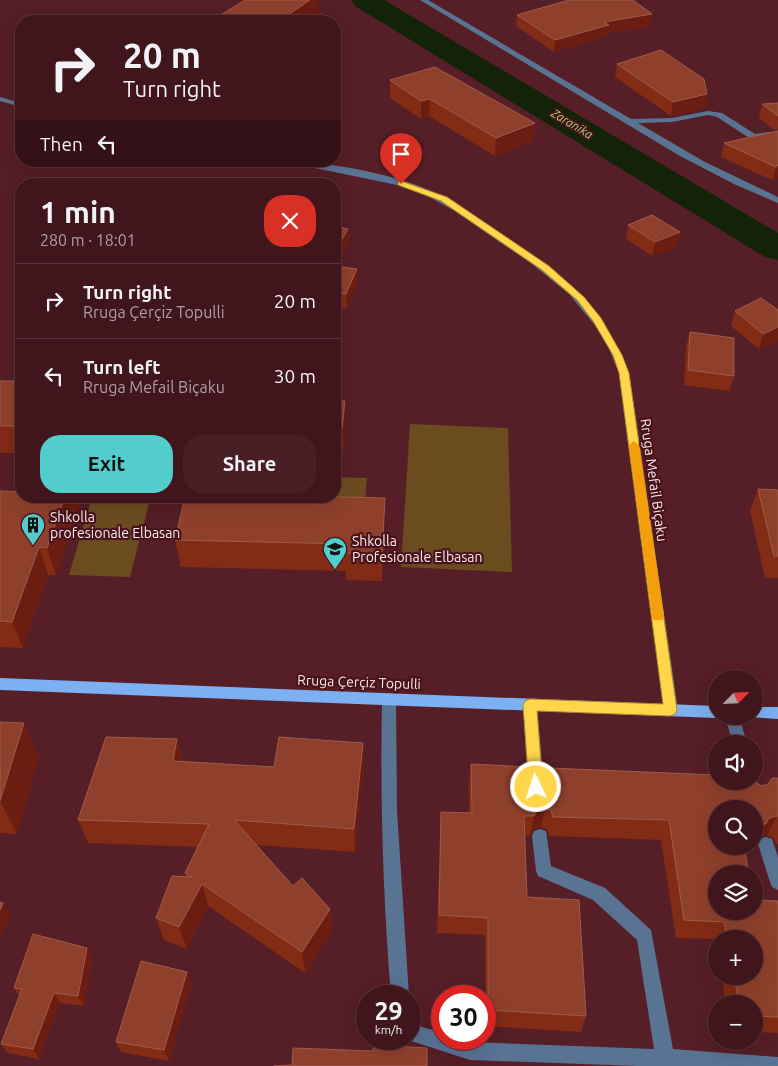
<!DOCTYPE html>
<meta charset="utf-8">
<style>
body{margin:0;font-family:Ubuntu,sans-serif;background:#471f25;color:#f1f3f6;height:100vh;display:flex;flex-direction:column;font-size:19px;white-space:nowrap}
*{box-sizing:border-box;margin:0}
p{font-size:16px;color:#ae9fa3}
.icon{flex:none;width:28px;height:28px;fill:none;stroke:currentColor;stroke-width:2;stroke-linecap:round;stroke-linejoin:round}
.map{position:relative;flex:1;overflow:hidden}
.details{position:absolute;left:15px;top:178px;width:326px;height:325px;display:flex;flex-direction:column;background:#40161c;border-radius:20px;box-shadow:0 5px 20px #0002,0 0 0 1px #59353b}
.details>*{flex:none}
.top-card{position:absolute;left:15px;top:15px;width:326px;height:152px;border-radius:20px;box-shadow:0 5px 20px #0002,0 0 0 1px #59353b;background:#40161c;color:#f1f3f6;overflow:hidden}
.needle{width:32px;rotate:66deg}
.fabs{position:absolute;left:708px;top:670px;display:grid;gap:10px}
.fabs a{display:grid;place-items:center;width:55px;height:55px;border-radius:50%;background:#40161c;box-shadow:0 5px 20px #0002,0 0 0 1px #59353b;font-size:25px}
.speed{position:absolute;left:356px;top:985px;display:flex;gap:10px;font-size:25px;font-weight:700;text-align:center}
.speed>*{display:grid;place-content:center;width:65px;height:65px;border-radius:50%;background:#40161c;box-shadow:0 5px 20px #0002,0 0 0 1px #59353b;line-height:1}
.speed small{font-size:12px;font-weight:400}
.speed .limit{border:8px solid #d22;background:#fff;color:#111}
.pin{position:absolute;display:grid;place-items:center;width:42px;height:42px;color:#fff;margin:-51px -21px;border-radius:50% 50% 50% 0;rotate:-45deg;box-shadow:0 0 5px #0007}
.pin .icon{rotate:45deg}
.me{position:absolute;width:55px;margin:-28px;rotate:356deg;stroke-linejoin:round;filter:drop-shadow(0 0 4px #0008)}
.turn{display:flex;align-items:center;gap:18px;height:105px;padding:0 25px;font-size:22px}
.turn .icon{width:65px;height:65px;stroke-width:2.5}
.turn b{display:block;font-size:35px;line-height:42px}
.then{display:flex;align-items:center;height:48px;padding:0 25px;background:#0003;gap:10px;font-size:19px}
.round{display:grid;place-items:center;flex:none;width:52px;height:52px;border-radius:20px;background:#471f25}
.headline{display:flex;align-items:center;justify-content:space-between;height:85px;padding:0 25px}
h1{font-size:30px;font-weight:700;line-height:38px}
.button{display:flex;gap:10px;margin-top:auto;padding:10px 25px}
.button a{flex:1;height:58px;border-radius:20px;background:#52cdcc;color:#111;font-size:20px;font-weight:700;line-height:58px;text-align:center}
.button a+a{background:#471f25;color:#f1f3f6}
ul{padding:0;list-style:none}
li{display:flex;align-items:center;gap:15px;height:75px;padding:0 25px;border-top:1px solid #59353b}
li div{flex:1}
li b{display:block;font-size:19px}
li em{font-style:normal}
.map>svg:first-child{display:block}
.green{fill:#6a4c1f}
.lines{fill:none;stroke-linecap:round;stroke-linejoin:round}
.river{fill:#132308;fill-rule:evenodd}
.minor{fill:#597393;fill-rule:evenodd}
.major{fill:#7cb0f2;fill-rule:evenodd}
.wall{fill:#822b15}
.shaded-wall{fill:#6b1d12}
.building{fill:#8f402c;stroke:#a05b4a}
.route{fill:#ffd54a;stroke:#a68a30}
.slow{fill:#f59e0b}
.labels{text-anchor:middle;stroke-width:4.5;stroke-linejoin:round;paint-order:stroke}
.far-water-label{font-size:12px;font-style:italic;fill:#99de6e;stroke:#4a131c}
.street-label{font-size:14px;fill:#faebec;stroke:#4a131c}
.poi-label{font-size:14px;fill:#faebec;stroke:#4a131c;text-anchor:start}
</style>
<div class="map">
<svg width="778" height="1066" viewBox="0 0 778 1066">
<rect width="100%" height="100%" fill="#561e26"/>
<!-- green -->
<path class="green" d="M410 424 508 428 512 572 401 567Z
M335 477 367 478 364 510 204 496H335Z
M92 497 150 499 130 577 69 575Z"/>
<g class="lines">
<!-- river -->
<path class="river" d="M351 0H384L778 233V260L765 257 355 6Z"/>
<!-- minor -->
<path class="minor" d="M420 0H428L631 119 672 118 708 111 722 113 755 134 778 131V135L751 139 717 117 708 115 672 122 638 123 705 162 778 197V203L736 185 680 156Z
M0 97 21 103V107L0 101Z
M281 161C328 161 397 174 440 195 464 207 485 223 507 238 565 277 602 307 629 373L678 710 676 714 671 716 666 714 664 710 619 373 609 349 597 328 569 294 532 264 453 210 424 194 397 185Z
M389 693 394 695 396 699 397 810 409 996H391C383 898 380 798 382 699L384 695Z
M530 699 535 701 537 705 544 787 541 792 536 794 531 792 528 787 523 705 525 701Z
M725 716H739L747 744H733Z
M540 829 546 831 551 866 605 888 651 930 673 1049 778 1057V1066H636L470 1060 405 1039H410V1023L442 1033V1039H460L470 1042 654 1049 637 940 593 900 538 876 536 871 532 836 534 831Z
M766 837 772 839 778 857V890L772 887 770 882 758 844 760 839Z"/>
<!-- major -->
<path class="major" d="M0 678 716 706V716H721L716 718 0 690Z
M754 707H778V719L749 717 754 716Z"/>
</g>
<!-- wall -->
<path class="wall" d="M517 15 650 26 608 33 607 36 554 52 516 26Z
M617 64 707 94 704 108 671 116 615 77Z
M390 80 535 123 533 141 495 156 429 116 421 119 390 98Z
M778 103V130H775L759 118 762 104Z
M778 131V177L772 180 721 157 724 143Z
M628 225 680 232 677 247 652 256 626 239Z
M335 226 348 229 349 243 337 264H335Z
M335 266 357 269V284L347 309 335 307Z
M778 310 759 349 731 326 735 311Z
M690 332 734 376 729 391 684 385 686 347Z
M0 381H21V453H0Z
M335 401 346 423 343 450H335Z
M758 489 778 490V578H765L750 511Z
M0 491 21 496H83L56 575H48L23 648 0 647Z
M385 526 382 581 346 580V571L181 567 175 540Z
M0 722 39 757 17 834 0 833Z
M177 739 183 761 274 767 363 743 364 768 355 852 257 845 293 886 330 909 332 931 305 973 208 906 187 949 164 940 156 918 186 877 185 873 198 847 88 843 78 820Z
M471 764 533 773 539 776 756 783 762 786 768 784 778 778V844H776L773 837 767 835 759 837 756 843H754V809H716L755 900 778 901V1033L754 1032V1004H726L721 976H754V939H716V949L715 939 676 938 661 840 549 836 547 829 541 827 533 829 530 836H525L527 897 586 1016 581 1032 486 1026 485 935 437 933 440 831 441 812 469 813V784Z
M92 959 84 1006 60 1003 39 1059 8 1053 1 1044 19 996 14 988Z
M187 972 191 984 169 1061 121 1052 116 1042Z"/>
<!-- shaded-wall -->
<path class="shaded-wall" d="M310 0H318L319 18 314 21H279Z
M652 14 650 26 608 33 607 36 554 52 555 40 604 22Z
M707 94 704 108 671 116 673 102Z
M430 99 429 116 421 119V101Z
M535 123 533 141 495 156 496 138Z
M778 165V177L772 180 776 167Z
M348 229 349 243 337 264 336 250Z
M680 232 677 247 652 256 655 242Z
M357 269V284L347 309 346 294Z
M778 327V340L759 349 763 334Z
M345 401 346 423 343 450 342 428Z
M65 496H83L56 575 47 548Z
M385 498V526L382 581V554Z
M39 547 48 575 23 648 12 622Z
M24 723 39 757 17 834 0 801Z
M177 739 183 764 173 761Z
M363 743 364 768 355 852 354 829Z
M545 808 541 827 533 829 530 836 534 816 537 810Z
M777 816 767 835 759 837 769 818Z
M202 884 208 906 187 949 179 927Z
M3 903 11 915 0 940V910Z
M330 909 332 931 305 973 302 952Z
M87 948 92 959 84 1006 78 996Z
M187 972 191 984 169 1061 164 1050Z
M54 993 60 1003 39 1059 33 1049Z"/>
<!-- building -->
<path class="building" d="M245 0H310L279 21H211Z
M569 0H633L652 14 604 22 609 25 555 40 517 15Z
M661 50 704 79 707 94 673 102 617 64Z
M435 67 535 123 496 138 430 99 421 101 390 80Z
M778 103V116L762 104Z
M778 131V165L776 167 724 143Z
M652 215 680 232 655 242 628 225Z
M335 226 348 229 336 250H335Z
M335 266 357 269 346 294 335 293Z
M761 298 778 310V327L763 334 735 311Z
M690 332 734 338V376L688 370Z
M0 381H21V426H0Z
M335 401H345L342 428H335Z
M758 489 778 490V556H774Z
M0 491 21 492V496H65L47 548 39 547 12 622 0 621Z
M185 496H300L385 498 382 554 345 553 346 544 175 540Z
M0 722 24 723 0 801Z
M106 737 177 739 173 761 274 767 279 737 363 743 354 829 234 820 293 886 302 878 330 909 302 952 202 884 179 927 156 918 172 876 192 877 185 873 209 824 78 820Z
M471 764 530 767 533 773 539 776 546 774 550 768 716 775V781H754V778L756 783 762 786 768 784 772 778H778V816H777L769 818 766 824H754V809H716V846H744L749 874H716V911H754V896L755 900 778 901V1017L754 1016V1004H739L734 976H754V939H727L724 922 684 920 669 820 553 817 551 810 545 808 537 810 534 816H524L527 897 579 900 586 1016 488 1010V918L439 915 441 812 472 813Z
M0 902 3 903 0 910Z
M33 934 87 948 78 996 54 993 33 1049 1 1044 22 989 14 988Z
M141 961 187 972 164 1050 116 1042Z
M374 1045 427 1048V1066H274L292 1065 293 1048 373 1051Z"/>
<!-- route -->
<path class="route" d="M401 181 447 197 549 266 584 297 601 318 622 355 629 373 677 710 675 714 670 716 537 711 543 787 541 792 536 793 531 792 529 787 523 705 525 701 530 699 663 704 619 373 613 355 593 321 577 300 542 270 441 201 398 185V182Z"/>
<!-- slow -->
<path class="slow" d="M634 441 639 445 664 616 662 620H653L652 616 629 445Z"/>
<!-- icons -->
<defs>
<g id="building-pin" transform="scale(1.25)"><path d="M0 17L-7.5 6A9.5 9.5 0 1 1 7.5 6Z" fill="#52cdcc" stroke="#4a131c"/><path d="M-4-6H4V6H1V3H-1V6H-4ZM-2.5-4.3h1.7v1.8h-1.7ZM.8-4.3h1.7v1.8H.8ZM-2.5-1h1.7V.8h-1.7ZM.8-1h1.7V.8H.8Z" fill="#111"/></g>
<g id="school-pin" transform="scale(1.25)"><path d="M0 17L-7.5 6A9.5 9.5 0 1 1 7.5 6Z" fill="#52cdcc" stroke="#4a131c"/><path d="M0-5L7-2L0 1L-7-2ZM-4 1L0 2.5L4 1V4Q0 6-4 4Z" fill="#111"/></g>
</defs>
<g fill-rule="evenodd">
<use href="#building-pin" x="33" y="525"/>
<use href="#school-pin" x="335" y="549"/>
</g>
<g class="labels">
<!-- far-water labels -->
<g class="far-water-label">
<text transform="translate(572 124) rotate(31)" y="4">Zaranika</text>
</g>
<!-- street labels -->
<g class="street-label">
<text transform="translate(654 480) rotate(82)" y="5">Rruga Mefail Biçaku</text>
<text transform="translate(359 682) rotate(2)" y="5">Rruga Çerçiz Topulli</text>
</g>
<!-- poi labels -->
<g class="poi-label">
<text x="50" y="522">Shkolla<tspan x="50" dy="16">profesionale Elbasan</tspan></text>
<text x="352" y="546">Shkolla<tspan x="352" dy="16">Profesionale Elbasan</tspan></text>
</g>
</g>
</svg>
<div class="fabs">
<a><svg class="needle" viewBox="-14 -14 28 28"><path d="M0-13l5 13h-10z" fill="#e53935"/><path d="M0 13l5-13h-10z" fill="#ae9fa3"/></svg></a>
<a><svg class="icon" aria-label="sound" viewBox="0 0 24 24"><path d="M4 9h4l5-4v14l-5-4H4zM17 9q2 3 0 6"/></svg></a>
<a><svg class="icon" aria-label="search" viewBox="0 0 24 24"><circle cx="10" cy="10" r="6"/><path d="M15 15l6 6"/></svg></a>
<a><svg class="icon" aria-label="layers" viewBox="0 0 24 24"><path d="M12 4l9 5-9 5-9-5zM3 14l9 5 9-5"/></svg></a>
<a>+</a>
<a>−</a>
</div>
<div class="speed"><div>29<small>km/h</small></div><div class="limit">30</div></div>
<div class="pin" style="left:401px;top:184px;background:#d93025"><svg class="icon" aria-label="arrive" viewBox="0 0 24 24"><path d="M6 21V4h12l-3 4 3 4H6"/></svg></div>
<svg class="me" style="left:536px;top:787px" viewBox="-20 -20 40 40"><circle r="17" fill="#ffd54a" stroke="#fff" stroke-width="3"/><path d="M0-11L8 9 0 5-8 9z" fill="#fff"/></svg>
<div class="top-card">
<div class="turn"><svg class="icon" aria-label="right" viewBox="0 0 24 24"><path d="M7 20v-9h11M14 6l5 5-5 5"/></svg><div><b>20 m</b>Turn right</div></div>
<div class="then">Then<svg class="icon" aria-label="left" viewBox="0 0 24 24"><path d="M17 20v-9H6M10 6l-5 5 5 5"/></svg></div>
</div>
<section class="details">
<div class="headline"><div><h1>1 min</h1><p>280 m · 18:01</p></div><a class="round" style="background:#d93025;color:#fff"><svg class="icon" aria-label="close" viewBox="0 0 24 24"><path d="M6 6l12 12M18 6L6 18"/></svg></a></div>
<ul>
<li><svg class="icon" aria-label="right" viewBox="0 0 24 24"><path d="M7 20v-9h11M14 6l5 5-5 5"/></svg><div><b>Turn right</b><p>Rruga Çerçiz Topulli</p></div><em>20 m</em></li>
<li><svg class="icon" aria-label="left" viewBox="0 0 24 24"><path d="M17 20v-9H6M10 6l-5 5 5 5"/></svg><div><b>Turn left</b><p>Rruga Mefail Biçaku</p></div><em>30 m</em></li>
</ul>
<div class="button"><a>Exit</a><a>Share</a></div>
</section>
</div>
